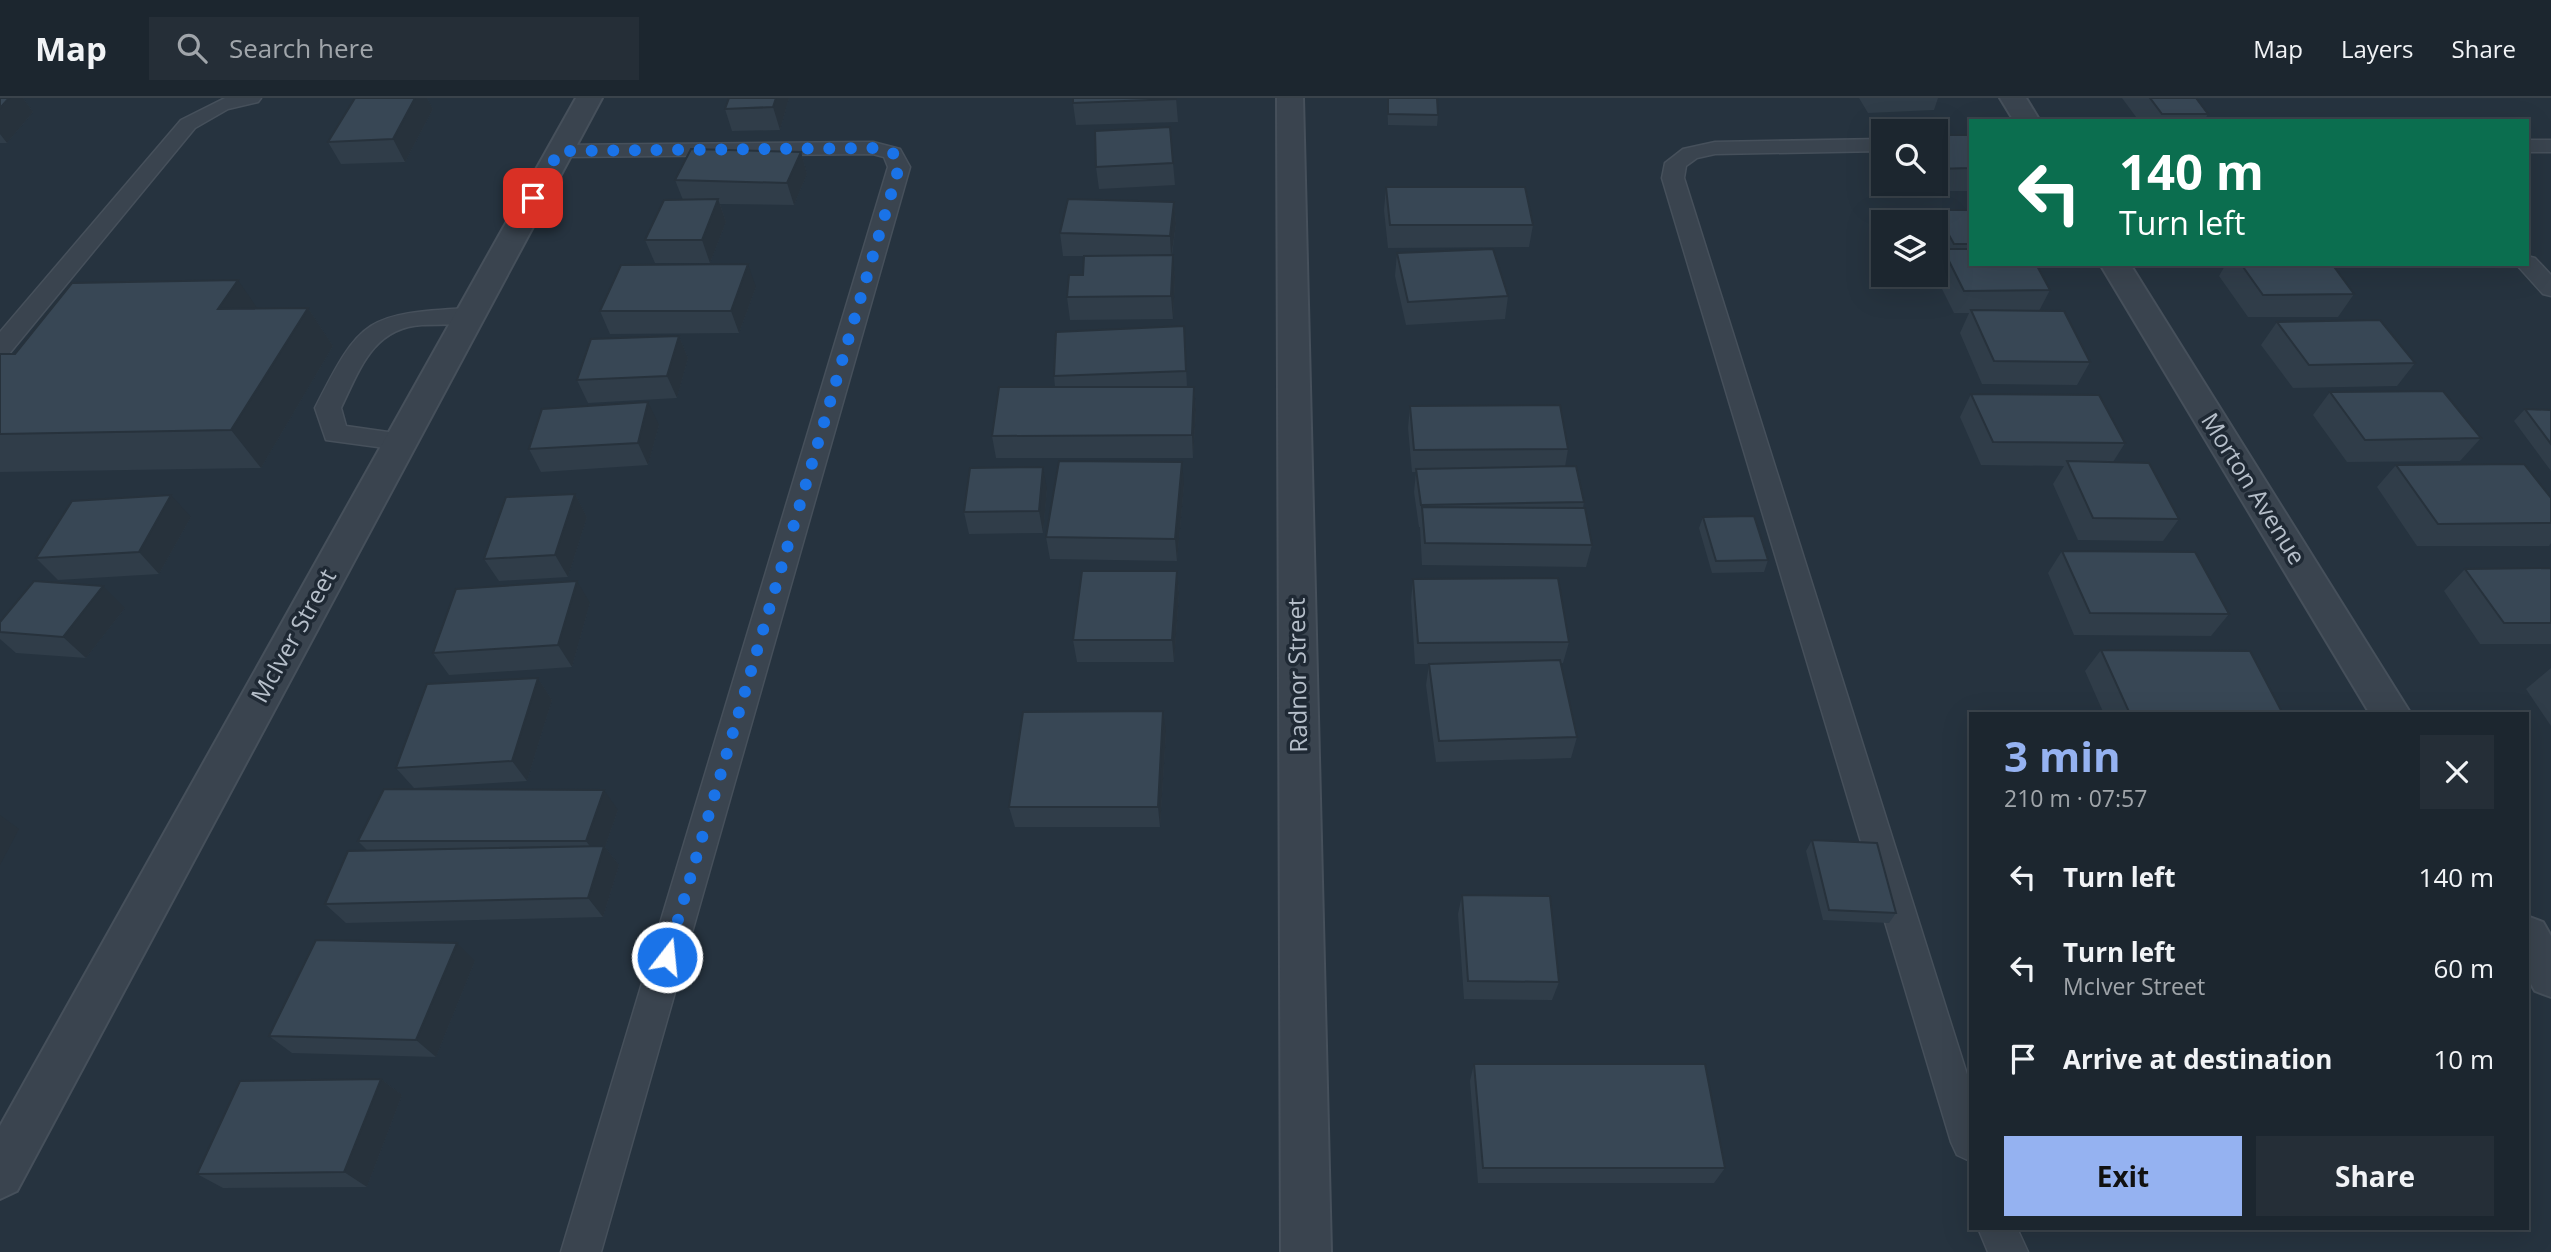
<!DOCTYPE html>
<meta charset="utf-8">
<style>
body{margin:0;font-family:"Open Sans",sans-serif;background:#252e37;color:#f1f3f6;height:100vh;display:flex;flex-direction:column;font-size:26px;white-space:nowrap}
*{box-sizing:border-box;margin:0}
p{font-size:23px;color:#a0a5aa}
.icon{flex:none;width:38px;height:38px;fill:none;stroke:currentColor;stroke-width:2;stroke-linecap:round;stroke-linejoin:round}
.map{position:relative;flex:1;overflow:hidden}
.details{position:absolute;left:1969px;top:614px;width:560px;height:518px;display:flex;flex-direction:column;background:#1c262f;border-radius:0px;box-shadow:0 7px 28px #0002,0 0 0 2px #3a434b}
.details>*{flex:none}
.banner{position:absolute;left:1969px;top:21px;width:560px;height:147px;border-radius:0px;box-shadow:0 7px 28px #0002,0 0 0 2px #3a434b;background:#0b6e4f;color:#fff;overflow:hidden}
.buttons{position:absolute;left:1871px;top:21px;display:grid;gap:14px}
.buttons a{display:grid;place-items:center;width:77px;height:77px;border-radius:0px;background:#1c262f;box-shadow:0 7px 28px #0002,0 0 0 2px #3a434b;font-size:35px}
.pin{position:absolute;display:grid;place-items:center;width:60px;height:60px;color:#fff;margin:-30px;border-radius:14px;box-shadow:0 4px 10px #0006}
.me{position:absolute;width:77px;margin:-38px;rotate:16deg;stroke-linejoin:round;filter:drop-shadow(0 0 5px #0008)}
.turn{display:flex;align-items:center;gap:24px;height:147px;padding:0 35px;font-size:32px}
.turn .icon{width:91px;height:91px;stroke-width:2.5}
.turn b{display:block;font-size:49px;line-height:60px}
.round{display:grid;place-items:center;flex:none;width:74px;height:74px;border-radius:0px;background:#252e37}
.summary{display:flex;align-items:center;justify-content:space-between;height:119px;padding:0 35px}
h1{font-size:42px;font-weight:700;line-height:52px;color:#95b2f1}
.primary-button{display:flex;gap:14px;margin-top:auto;padding:14px 35px}
.primary-button a{flex:1;height:80px;border-radius:0px;background:#95b2f1;color:#111;font-size:28px;font-weight:700;line-height:80px;text-align:center}
.primary-button a+a{background:#252e37;color:#f1f3f6}
ul{padding:0;list-style:none}
li{display:flex;align-items:center;gap:21px;height:91px;padding:0 35px}
li div{flex:1}
li b{display:block;font-size:26px}
li em{font-style:normal}
header{display:flex;align-items:center;gap:42px;box-sizing:border-box;height:98px;padding:0 35px;background:#1c262f;border-bottom:2px solid #3a434b}
header strong{font-size:33px}
nav{display:flex;gap:38px;margin-inline-start:auto;font-size:24px}
.search{width:490px;height:63px;background:#252e37;display:flex;align-items:center;gap:18px;box-sizing:border-box;padding:0 24px;border-radius:0px;color:#a0a5aa;font-size:26px}
.map>svg:first-child{display:block}
.lines{fill:none;stroke-linecap:round;stroke-linejoin:round}
.service-casing{stroke:#46505b;stroke-width:3}
.minor-casing{stroke:#46505b;stroke-width:4}
.service{fill:#3a444f;fill-rule:evenodd}
.minor{fill:#3a444f;fill-rule:evenodd}
.wall{fill:#303d49}
.shaded-wall{fill:#27323c}
.building{fill:#384755;stroke:#27323c;stroke-width:2}
.route{stroke:#1a73e8;stroke-width:12;stroke-dasharray:0 21.6}
.labels{text-anchor:middle;stroke-width:7;stroke-linejoin:round;paint-order:stroke}
.street-label{font-size:24px;fill:#b6bfca;stroke:#1f2934}
</style>
<header>
<strong>Map</strong>
<div class="search"><svg class="icon" aria-label="search" viewBox="0 0 24 24"><circle cx="10" cy="10" r="6"/><path d="M15 15l6 6"/></svg>Search here</div>
<nav><a>Map</a><a>Layers</a><a>Share</a></nav>
</header>
<div class="map">
<svg width="2551" height="1154" viewBox="0 0 2551 1154">
<rect width="100%" height="100%" fill="#26333f"/>
<g class="lines">
<!-- service casing -->
<g class="service-casing">
<path id="service" d="M225 0H261L258 4 228 11 195 30 9 256 0 258V234L181 22Z
M1883 41V53L1715 56 1697 60 1686 68 1684 80 1970 986V1063L1957 1057 1951 1044 1662 80 1665 65 1683 51 1715 44Z
M2527 42H2551V54H2527Z
M873 44 900 51 910 69 601 1154H561L888 69 884 59 873 56 559 59 548 53 559 47Z
M2527 158 2535 160 2551 177V198L2543 196 2516 166H2527Z
M468 210 476 213 480 218 476 223C459 228 440 226 422 227 373 230 360 271 341 310L346 328 409 337 413 343 409 349 400 352 326 342 315 310C361 219 367 216 468 210Z
M1978 1130H2017L2028 1154H1988Z"/>
</g>
<!-- minor casing -->
<g class="minor-casing">
<path id="minor" d="M576 0H602L17 1093 0 1101V1028Z
M1277 0H1303L1331 1154H1281Z
M2000 0H2026L2040 23H2014Z
M2100 166H2130L2411 616H2370Z
M2527 818 2543 824 2551 838V899L2535 893 2527 879Z"/>
</g>
<!-- service -->
<use href="#service" class="service"/>
<!-- minor -->
<use href="#minor" class="minor"/>
</g>
<!-- wall -->
<path class="wall" d="M0 0H23L33 14 7 45H0Z
M355 0H427L433 11 405 64 341 66 328 44Z
M789 0 780 32 732 33 725 11Z
M1176 0 1178 24 1076 27 1073 5Z
M1387 0H1437L1438 17 1437 28 1388 27Z
M1859 0H1938L1934 12 1868 15Z
M2122 0H2196L2208 16 2204 23H2139Z
M1936 37H1970V93H1924L1920 86H1936Z
M801 54 807 76 794 107 720 106 726 124 710 165H655L645 142 683 102 675 82Z
M1173 65 1175 87 1099 91 1096 69Z
M1386 89 1533 127 1529 149 1388 150 1384 112Z
M1174 104 1176 126 1172 157 1175 179 1173 221 1070 222 1067 199 1083 177 1084 158H1063L1060 135Z
M1935 112H1970V166L2050 192 2039 213 2090 264 2077 287 1982 286 1960 235 1969 215H1954L1935 177 1936 168 1943 151H1945L1936 134V124H1930Z
M1397 155 1508 198 1505 221 1406 227 1395 178Z
M2226 166H2332L2354 196 2338 219H2248L2219 178Z
M756 189 739 235 610 236 600 213Z
M308 210 333 248 261 370 0 374V256H15L257 211Z
M2277 224 2415 265 2397 288 2293 290 2261 247Z
M1184 228 1187 289H1194L1196 312 1193 360H996L992 338 1055 289 1054 278Z
M679 238 688 260 677 300 588 305 577 282Z
M2330 294 2481 340 2460 363 2347 364 2313 317Z
M1971 296 2125 345 2113 364 2179 421 2163 443 2078 442 2053 386 2064 368 1981 367 1960 319Z
M1410 308 1568 351 1565 369 1584 404 1583 410 1592 447 1586 469 1422 467 1420 429H1419L1414 394 1416 374H1412L1408 330Z
M2525 311 2551 312V373L2514 323Z
M659 327 648 367 541 374 529 351Z
M2396 367 2551 400V445L2549 448H2417L2377 389Z
M1184 387 1177 463 1050 461 1046 439Z
M1047 391 1043 435 969 436 964 414Z
M575 396 587 419 568 479 499 483 484 461Z
M191 419 159 476 58 482 36 460Z
M1703 419 1768 462 1764 474 1712 475 1699 430Z
M2062 453 2229 516 2211 538 2074 537 2048 475Z
M2551 470V546H2480L2444 493 2465 471Z
M1177 473 1179 495 1174 564H1077L1073 542Z
M1413 481 1569 544 1563 565H1561L1577 639 1571 660 1436 664 1426 587 1429 566H1415L1411 503Z
M590 505 572 569 449 577 433 555Z
M125 510 86 560 16 555 0 541V524Z
M2101 552 2283 616H2104L2085 573Z
M2551 570V628L2526 591Z
M538 580 552 602 527 683 414 690 396 670Z
M1166 634 1160 729H1015L1009 709Z
M618 712 605 749 619 767 603 819 346 825 325 806 368 753 358 743Z
M1812 742 1896 815 1889 825 1823 822 1806 753Z
M1462 797 1559 884 1552 902 1464 901 1458 816Z
M475 863 436 959 292 955 269 938Z
M1474 966 1725 1070 1714 1085H1478L1470 983Z
M381 981 402 997 367 1089 223 1090 197 1076Z"/>
<!-- shaded-wall -->
<path class="shaded-wall" d="M9 0H23L33 14 7 45 0 36V10Z
M415 0H427L433 11 405 64 393 41Z
M776 0H789L780 32 773 9Z
M801 54 807 76 794 107 787 85Z
M718 101 726 124 710 165 702 142Z
M1174 104 1176 126 1171 160 1170 138Z
M1173 157 1175 179 1173 221 1171 198Z
M748 166 756 189 739 235 731 213Z
M238 182 264 220 218 211Z
M308 210 333 248 261 370 231 332Z
M679 238 688 260 677 300 667 278Z
M1194 289 1196 312 1193 360 1192 337Z
M648 304 659 327 648 367 638 345Z
M1182 364 1184 387 1177 463 1175 441Z
M1043 369 1047 391 1043 435 1039 413Z
M575 396 587 419 568 479 555 457Z
M171 397 191 419 159 476 139 454Z
M1177 473 1179 495 1174 564 1172 542Z
M577 483 590 505 572 569 558 547Z
M103 488 125 510 86 560 63 539Z
M538 580 552 602 527 683 512 663Z
M1163 613 1166 634 1160 729 1158 709Z
M604 692 618 712 605 749 619 767 603 819 588 800 600 762 586 743Z
M0 717 19 731 0 767Z
M457 845 475 863 436 959 416 942Z
M381 981 402 997 367 1089 344 1074Z"/>
<!-- building -->
<path class="building" d="M0 0H9L0 10Z
M355 0H415L393 41 328 44Z
M729 0H776L773 9 725 11Z
M1073 0H1176V1L1073 5Z
M1388 0H1437L1438 17 1388 16Z
M2150 0H2196L2208 16H2162Z
M1170 29 1173 65 1096 69 1095 33Z
M1936 37H1970V70L1936 71Z
M691 51 801 54 787 85 675 82Z
M1386 89H1525L1533 127H1390Z
M718 101 702 142H645L664 102Z
M1068 101 1174 104 1170 138 1060 135Z
M1935 112H1970V146H1954Z
M1493 151 1508 198 1408 204 1397 155Z
M1943 151H1970V166H2036L2050 192 1964 193Z
M1173 157 1171 198 1067 199 1069 177H1083L1084 158Z
M748 166 731 213H600L621 167Z
M2241 166H2332L2354 196 2263 197Z
M238 182 218 211 308 210 231 332 0 336V256H15L72 185Z
M1971 212 2064 213 2090 264 1994 263Z
M2380 222 2415 265 2309 267 2277 224Z
M1184 228 1186 273 1054 278 1056 234Z
M679 238 667 278 577 282 591 241Z
M999 289H1194L1192 337 992 338Z
M2443 293 2481 340 2365 342 2330 294Z
M1971 296 2099 297 2125 345 1993 344Z
M648 304 638 345 529 351 542 311Z
M1560 307 1568 351 1414 352 1410 308Z
M2525 311 2551 312V346Z
M1059 363 1182 364 1175 441 1046 439Z
M2067 363 2149 365 2179 421 2093 420Z
M2524 366 2551 400V425L2438 426 2396 367Z
M1576 368 1584 404 1421 407 1416 371Z
M1043 369 1039 413 964 414 970 370Z
M575 396 555 457 484 461 506 399Z
M171 397 139 454 36 460 72 403Z
M1422 409 1585 410 1592 447 1425 445Z
M1754 418 1768 462 1716 463 1703 419Z
M2062 453 2195 454 2229 516 2090 515Z
M2551 470V525H2504L2465 471Z
M1082 473H1177L1172 542H1073Z
M1558 480 1569 544 1418 545 1413 481Z
M34 483 103 488 63 539 0 534V524Z
M577 483 558 547 433 555 456 491Z
M2101 552 2250 553 2283 616H2130Z
M1560 562 1577 639 1439 643 1429 566Z
M538 580 512 663 396 670 427 586Z
M1163 613 1158 709H1009L1023 614Z
M384 691 604 692 586 743H358Z
M1812 742 1877 745 1896 815 1829 812Z
M604 748 588 800 325 806 348 753Z
M1462 797 1550 798 1559 884 1468 883Z
M316 842 457 845 416 942 269 938Z
M1474 966H1705L1725 1070H1483Z
M381 981 344 1074 197 1076 240 983Z"/>
<g class="lines">
<!-- route -->
<path class="route" d="M533 100 559 53 873 50 893 55 899 69 667 859"/>
</g>
<g class="labels">
<!-- street labels -->
<g class="street-label">
<text transform="translate(2253 391) rotate(58)" y="8">Morton Avenue</text>
<text transform="translate(294 538) rotate(-61)" y="8">McIver Street</text>
<text transform="translate(1298 577) rotate(-91)" y="8">Radnor Street</text>
</g>
</g>
</svg>
<div class="buttons">
<a><svg class="icon" aria-label="search" viewBox="0 0 24 24"><circle cx="10" cy="10" r="6"/><path d="M15 15l6 6"/></svg></a>
<a><svg class="icon" aria-label="layers" viewBox="0 0 24 24"><path d="M12 4l9 5-9 5-9-5zM3 14l9 5 9-5"/></svg></a>
</div>
<div class="pin" style="left:533px;top:100px;background:#d93025"><svg class="icon" aria-label="arrive" viewBox="0 0 24 24"><path d="M6 21V4h12l-3 4 3 4H6"/></svg></div>
<svg class="me" style="left:667px;top:859px" viewBox="-20 -20 40 40"><circle r="17" fill="#1a73e8" stroke="#fff" stroke-width="3"/><path d="M0-11L8 9 0 5-8 9z" fill="#fff"/></svg>
<div class="banner">
<div class="turn"><svg class="icon" aria-label="left" viewBox="0 0 24 24"><path d="M17 20v-9H6M10 6l-5 5 5 5"/></svg><div><b>140 m</b>Turn left</div></div>
</div>
<section class="details">
<div class="summary"><div><h1>3 min</h1><p>210 m · 07:57</p></div><a class="round"><svg class="icon" aria-label="close" viewBox="0 0 24 24"><path d="M6 6l12 12M18 6L6 18"/></svg></a></div>
<ul>
<li><svg class="icon" aria-label="left" viewBox="0 0 24 24"><path d="M17 20v-9H6M10 6l-5 5 5 5"/></svg><div><b>Turn left</b></div><em>140 m</em></li>
<li><svg class="icon" aria-label="left" viewBox="0 0 24 24"><path d="M17 20v-9H6M10 6l-5 5 5 5"/></svg><div><b>Turn left</b><p>McIver Street</p></div><em>60 m</em></li>
<li><svg class="icon" aria-label="arrive" viewBox="0 0 24 24"><path d="M6 21V4h12l-3 4 3 4H6"/></svg><div><b>Arrive at destination</b></div><em>10 m</em></li>
</ul>
<div class="primary-button"><a>Exit</a><a>Share</a></div>
</section>
</div>
